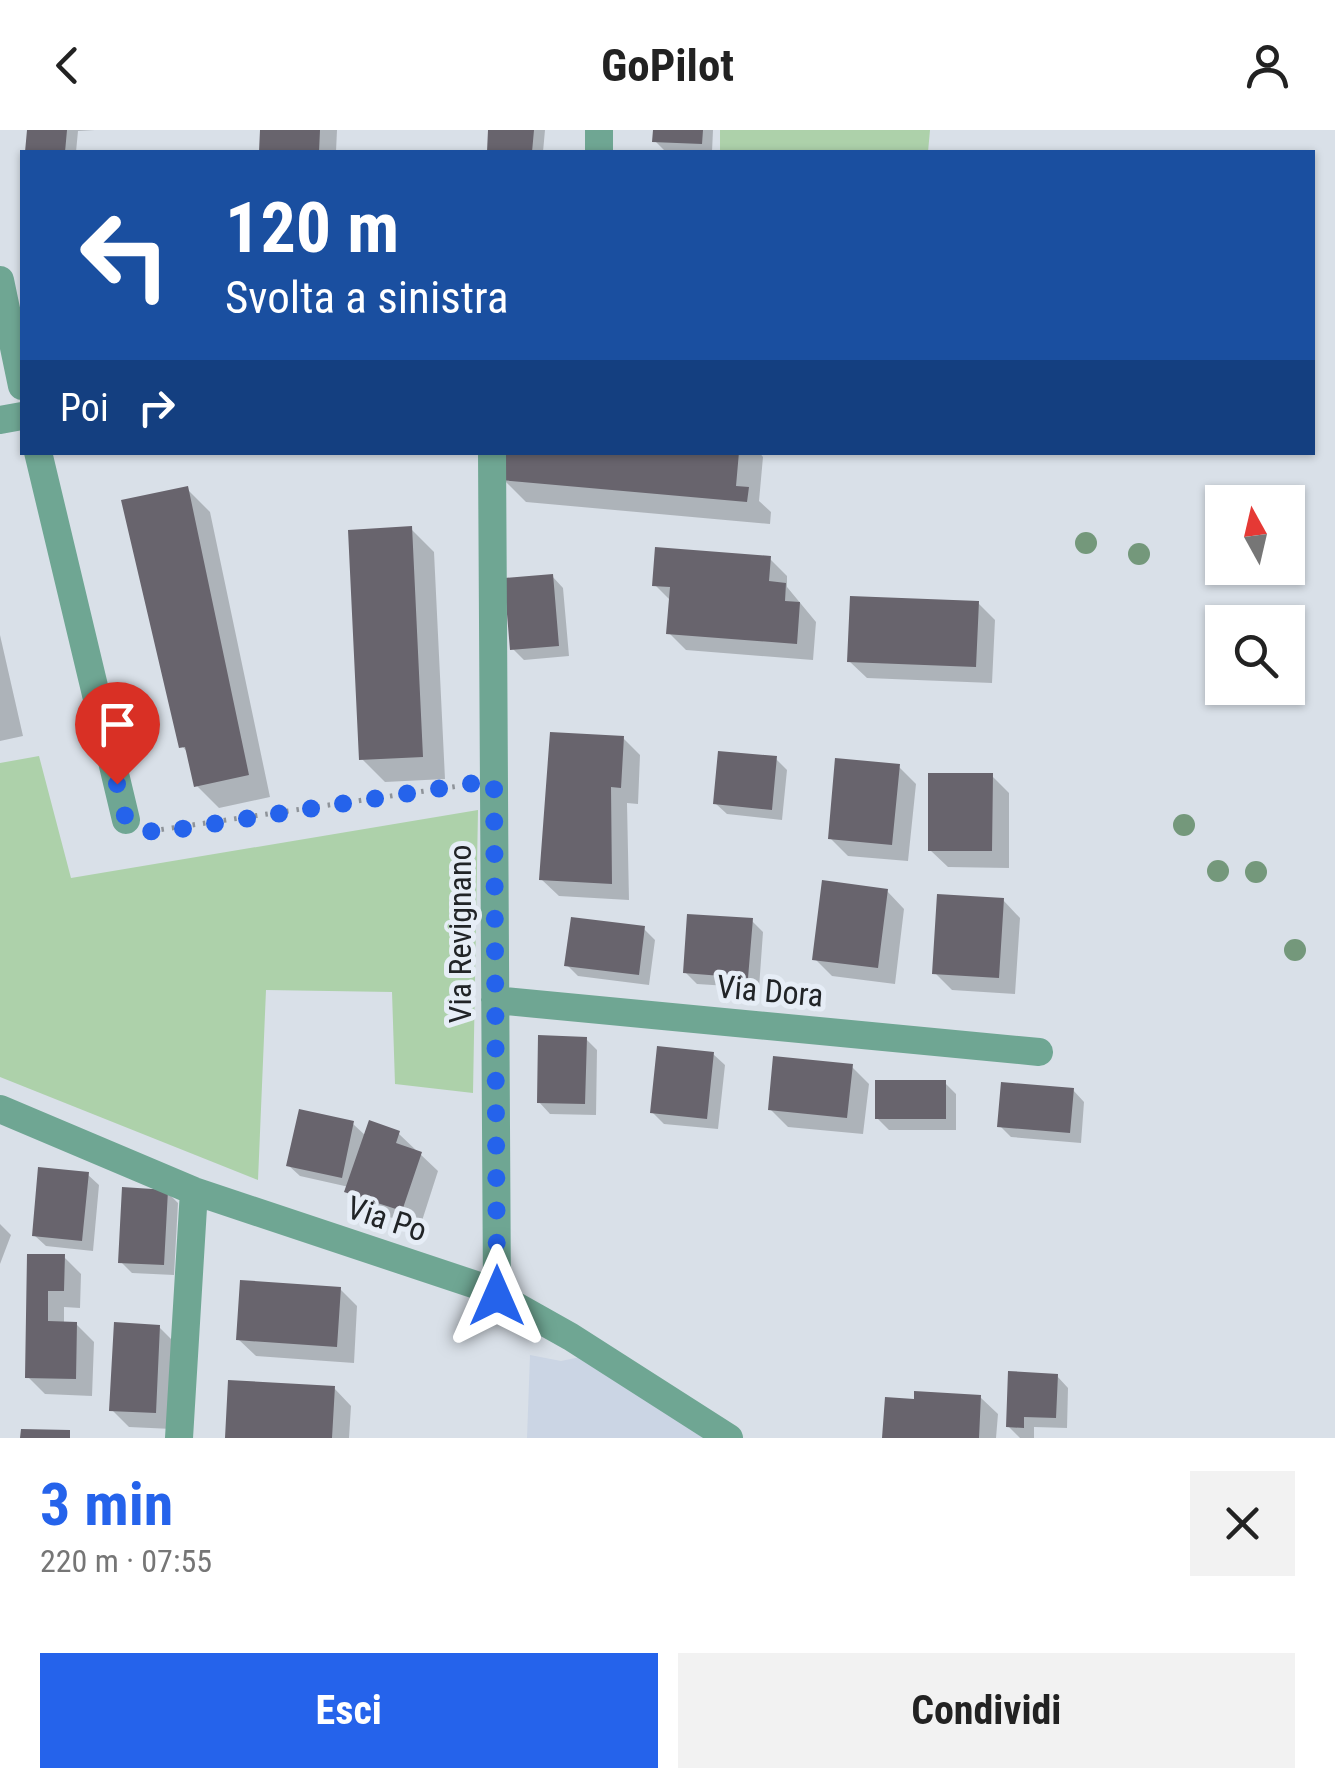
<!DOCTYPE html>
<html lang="it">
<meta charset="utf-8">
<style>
body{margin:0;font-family:"Roboto Condensed",sans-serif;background:#f2f2f2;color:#222;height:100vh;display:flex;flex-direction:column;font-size:38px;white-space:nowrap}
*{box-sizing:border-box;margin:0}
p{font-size:32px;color:#767676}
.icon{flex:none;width:55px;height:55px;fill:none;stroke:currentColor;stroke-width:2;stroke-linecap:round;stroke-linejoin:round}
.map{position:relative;height:1308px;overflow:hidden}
.details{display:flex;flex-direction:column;background:#fff;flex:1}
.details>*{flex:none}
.banner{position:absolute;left:20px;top:20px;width:1295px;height:305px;border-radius:0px;box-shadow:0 2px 8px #0004;background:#1a4fa0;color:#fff;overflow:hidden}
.needle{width:65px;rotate:352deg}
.buttons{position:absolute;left:1205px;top:355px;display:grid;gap:20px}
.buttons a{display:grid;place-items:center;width:100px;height:100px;border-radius:0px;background:#fff;box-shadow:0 2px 8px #0004;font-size:50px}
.pin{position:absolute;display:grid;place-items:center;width:85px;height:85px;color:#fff;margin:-102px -42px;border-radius:50% 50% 50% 0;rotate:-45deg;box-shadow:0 0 10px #0007}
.pin .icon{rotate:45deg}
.me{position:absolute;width:110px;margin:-55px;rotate:0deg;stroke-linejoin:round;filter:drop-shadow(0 0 8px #0008)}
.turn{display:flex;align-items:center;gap:35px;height:210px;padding:0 40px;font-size:45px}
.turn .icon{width:130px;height:130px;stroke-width:2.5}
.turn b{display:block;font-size:70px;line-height:85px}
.then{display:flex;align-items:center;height:95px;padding:0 40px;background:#0003;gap:20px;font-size:38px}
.round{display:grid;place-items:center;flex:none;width:105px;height:105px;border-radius:0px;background:#f2f2f2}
.head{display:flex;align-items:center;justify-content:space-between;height:170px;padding:0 40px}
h1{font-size:60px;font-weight:700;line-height:75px;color:#2563eb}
.button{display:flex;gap:20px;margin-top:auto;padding:20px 40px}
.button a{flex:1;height:115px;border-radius:0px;background:#2563eb;color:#fff;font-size:40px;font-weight:700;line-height:115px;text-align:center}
.button a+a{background:#f2f2f2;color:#222}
header{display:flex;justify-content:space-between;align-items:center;height:130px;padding:0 40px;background:#fff;font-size:45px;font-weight:700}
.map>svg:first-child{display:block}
.built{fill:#cbd5e4}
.green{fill:#add1aa}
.shadow{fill:#0003}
.building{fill:#68646d}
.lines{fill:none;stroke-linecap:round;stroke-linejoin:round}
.path{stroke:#8e9399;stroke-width:5;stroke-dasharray:2.5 8;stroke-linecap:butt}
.minor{stroke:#6fa693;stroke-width:28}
.tree{fill:#74987b}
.route{stroke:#2563eb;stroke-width:18;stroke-dasharray:0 32.4}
.labels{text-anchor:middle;stroke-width:10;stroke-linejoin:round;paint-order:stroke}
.street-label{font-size:32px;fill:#212427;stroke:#e6edf6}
</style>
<header><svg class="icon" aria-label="back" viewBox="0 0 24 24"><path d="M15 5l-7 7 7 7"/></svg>GoPilot<svg class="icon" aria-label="person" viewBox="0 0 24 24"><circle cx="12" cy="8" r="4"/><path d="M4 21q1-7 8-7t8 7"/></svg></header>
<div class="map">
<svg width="1335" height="1308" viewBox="0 0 1335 1308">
<rect width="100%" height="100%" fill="#d9e0e8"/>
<!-- built -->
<path class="built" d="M530 1225 561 1231 585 1226 712 1308H527Z"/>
<!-- green -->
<path class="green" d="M720 0H930L928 22H720Z
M39 626 71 748 478 680 473 963 395 954 392 862 266 860 258 1050 0 947V633Z"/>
<!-- shadow -->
<path class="shadow" d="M29 0H95L78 1 76 22H27Z
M263 0H337L336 22H262Z
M491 0H545L543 22H489Z
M655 0H713L712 22H666L655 11Z
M506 322H759L763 327 759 371 771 382 770 394 526 372 503 349Z
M187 359 210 382 270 667 219 678 196 655 189 624 182 616Z
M411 399 434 422 445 649 385 652 362 629Z
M770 429 787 446V457L816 492 813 530 686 520 669 503 671 471 655 455Z
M552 446 563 458 569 526 524 530 513 519Z
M978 473 995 490 992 553 867 548 849 531Z
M0 505 23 606 0 611Z
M623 608 640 625 638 674 627 673 629 770 559 766 541 749Z
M776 629 787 640 782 690 727 684 715 673Z
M898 636 916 654 908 731 848 726 830 708Z
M992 646 1009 663V738L948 737 930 720Z
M887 761 904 779 895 854 832 846 815 829Z
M1003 770 1020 788 1015 864 952 860 935 843Z
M751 790 763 802 759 858 697 854 685 842Z
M644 799 655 810 649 855 578 846 567 835Z
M586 909 597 920 596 985 550 984 539 972Z
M713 924 725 935 718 999 664 994 652 982Z
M852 937 869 954 863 1004 788 997 770 979Z
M945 953 956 964V1000H889L877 988Z
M1073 960 1084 972 1081 1013 1011 1007 1000 996Z
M353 994 366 1006 399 1004 438 1041 420 1097 365 1079 347 1061 349 1057 300 1046 288 1035Z
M87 1044 99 1055 93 1121 46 1116 34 1105Z
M167 1062 178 1073 174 1145 132 1143 121 1132Z
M0 1094 11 1105 0 1134Z
M30 1126 64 1127 81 1144 80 1178 64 1177V1194H76L94 1212 92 1266 45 1264 28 1247Z
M340 1159 357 1176 354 1233 256 1226 238 1209Z
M159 1197 176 1214 172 1299 129 1297 112 1280Z
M1057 1246 1068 1258 1067 1298 1034 1297V1308H1020L1008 1296Z
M334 1258 351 1276 349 1308H227Z
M980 1267 998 1284 996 1308H885L916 1271Z"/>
<!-- building -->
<path class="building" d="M27 0H67L65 22H25Z
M260 0H320L319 22H259Z
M488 0H534L532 22H487Z
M653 0H703L702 14 652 12Z
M503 322H739L736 356 749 357 747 372 501 350Z
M188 356 249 645 194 657 185 617 179 618 121 370Z
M412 396 423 627 359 630 348 400Z
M655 417 771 426 769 451 786 453 785 471 800 472 797 514 666 504 670 457 652 456Z
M553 444 559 516 510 520 504 448Z
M850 466 979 471 976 537 847 532Z
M550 602 624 606 621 658 611 657 612 754 539 750Z
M718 621 777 626 772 680 713 674Z
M835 628 900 634 892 715 828 709Z
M928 643H993L992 721H928Z
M822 750 888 759 878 838 812 830Z
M937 764 1004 768 999 848 932 844Z
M687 784 753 788 748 848 683 843Z
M571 787 645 796 639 845 564 836Z
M538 905 587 907 585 974 537 973Z
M657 916 714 922 707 989 650 983Z
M773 926 853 934 847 988 768 980Z
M875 950H946V989H875Z
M1001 952 1074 958 1070 1003 997 997Z
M299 979 354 991 342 1048 286 1036Z
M369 990 400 1001 396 1013 422 1022 402 1081 344 1062Z
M38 1037 89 1042 82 1111 32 1106Z
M122 1057 168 1060 164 1135 118 1133Z
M27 1124H65L64 1161H48V1191L77 1192 76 1249 25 1248Z
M240 1150 341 1157 337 1217 236 1210Z
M114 1192 160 1195 156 1283 109 1281Z
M1008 1241 1058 1244 1056 1288 1024 1287V1298L1006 1297Z
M228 1250 335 1256 332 1308H225Z
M914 1261 981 1265 979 1308H882L885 1267 914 1269Z
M21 1299 70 1300V1308H20Z"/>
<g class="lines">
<!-- path -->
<path class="path" d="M151 701 466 655"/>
<!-- minor -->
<path class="minor" d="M599 22V0
M0 150 22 256
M0 290 22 286
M38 322 126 690
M492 322 497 1166
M495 870 1039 922
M0 979 194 1061 482 1157 571 1207 729 1308
M179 1308 194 1061"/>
</g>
<!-- trees -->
<g class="tree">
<circle cx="1086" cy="413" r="11"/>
<circle cx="1139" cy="424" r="11"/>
<circle cx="1184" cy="695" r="11"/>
<circle cx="1218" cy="741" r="11"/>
<circle cx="1256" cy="742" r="11"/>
<circle cx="1295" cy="820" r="11"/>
</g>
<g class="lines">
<!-- route -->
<path class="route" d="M117 654 126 690 155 703 494 650 497 1166"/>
</g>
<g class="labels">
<!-- street labels -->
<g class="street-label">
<text transform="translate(460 804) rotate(-90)" y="11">Via Revignano</text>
<text transform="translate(770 861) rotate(5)" y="11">Via Dora</text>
<text transform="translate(387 1089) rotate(18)" y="11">Via Po</text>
</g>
</g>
</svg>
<div class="buttons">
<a><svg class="needle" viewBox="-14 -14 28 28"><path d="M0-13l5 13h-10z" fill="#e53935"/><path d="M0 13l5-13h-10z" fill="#767676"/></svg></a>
<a><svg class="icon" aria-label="search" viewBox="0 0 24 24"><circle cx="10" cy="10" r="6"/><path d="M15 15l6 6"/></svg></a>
</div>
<div class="pin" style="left:117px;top:654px;background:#d93025"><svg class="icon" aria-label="arrive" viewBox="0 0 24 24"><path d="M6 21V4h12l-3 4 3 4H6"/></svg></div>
<svg class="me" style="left:497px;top:1166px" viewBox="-20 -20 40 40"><path d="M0-17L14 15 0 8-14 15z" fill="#2563eb" stroke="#fff" stroke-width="4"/></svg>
<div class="banner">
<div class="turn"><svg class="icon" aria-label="left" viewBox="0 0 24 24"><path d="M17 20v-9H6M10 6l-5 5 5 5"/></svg><div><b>120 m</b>Svolta a sinistra</div></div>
<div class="then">Poi<svg class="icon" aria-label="right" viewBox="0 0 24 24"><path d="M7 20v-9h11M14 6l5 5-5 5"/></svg></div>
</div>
</div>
<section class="details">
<div class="head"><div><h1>3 min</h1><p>220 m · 07:55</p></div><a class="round"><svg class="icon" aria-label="close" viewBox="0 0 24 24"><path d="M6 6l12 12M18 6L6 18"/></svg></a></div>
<div class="button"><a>Esci</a><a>Condividi</a></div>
</section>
